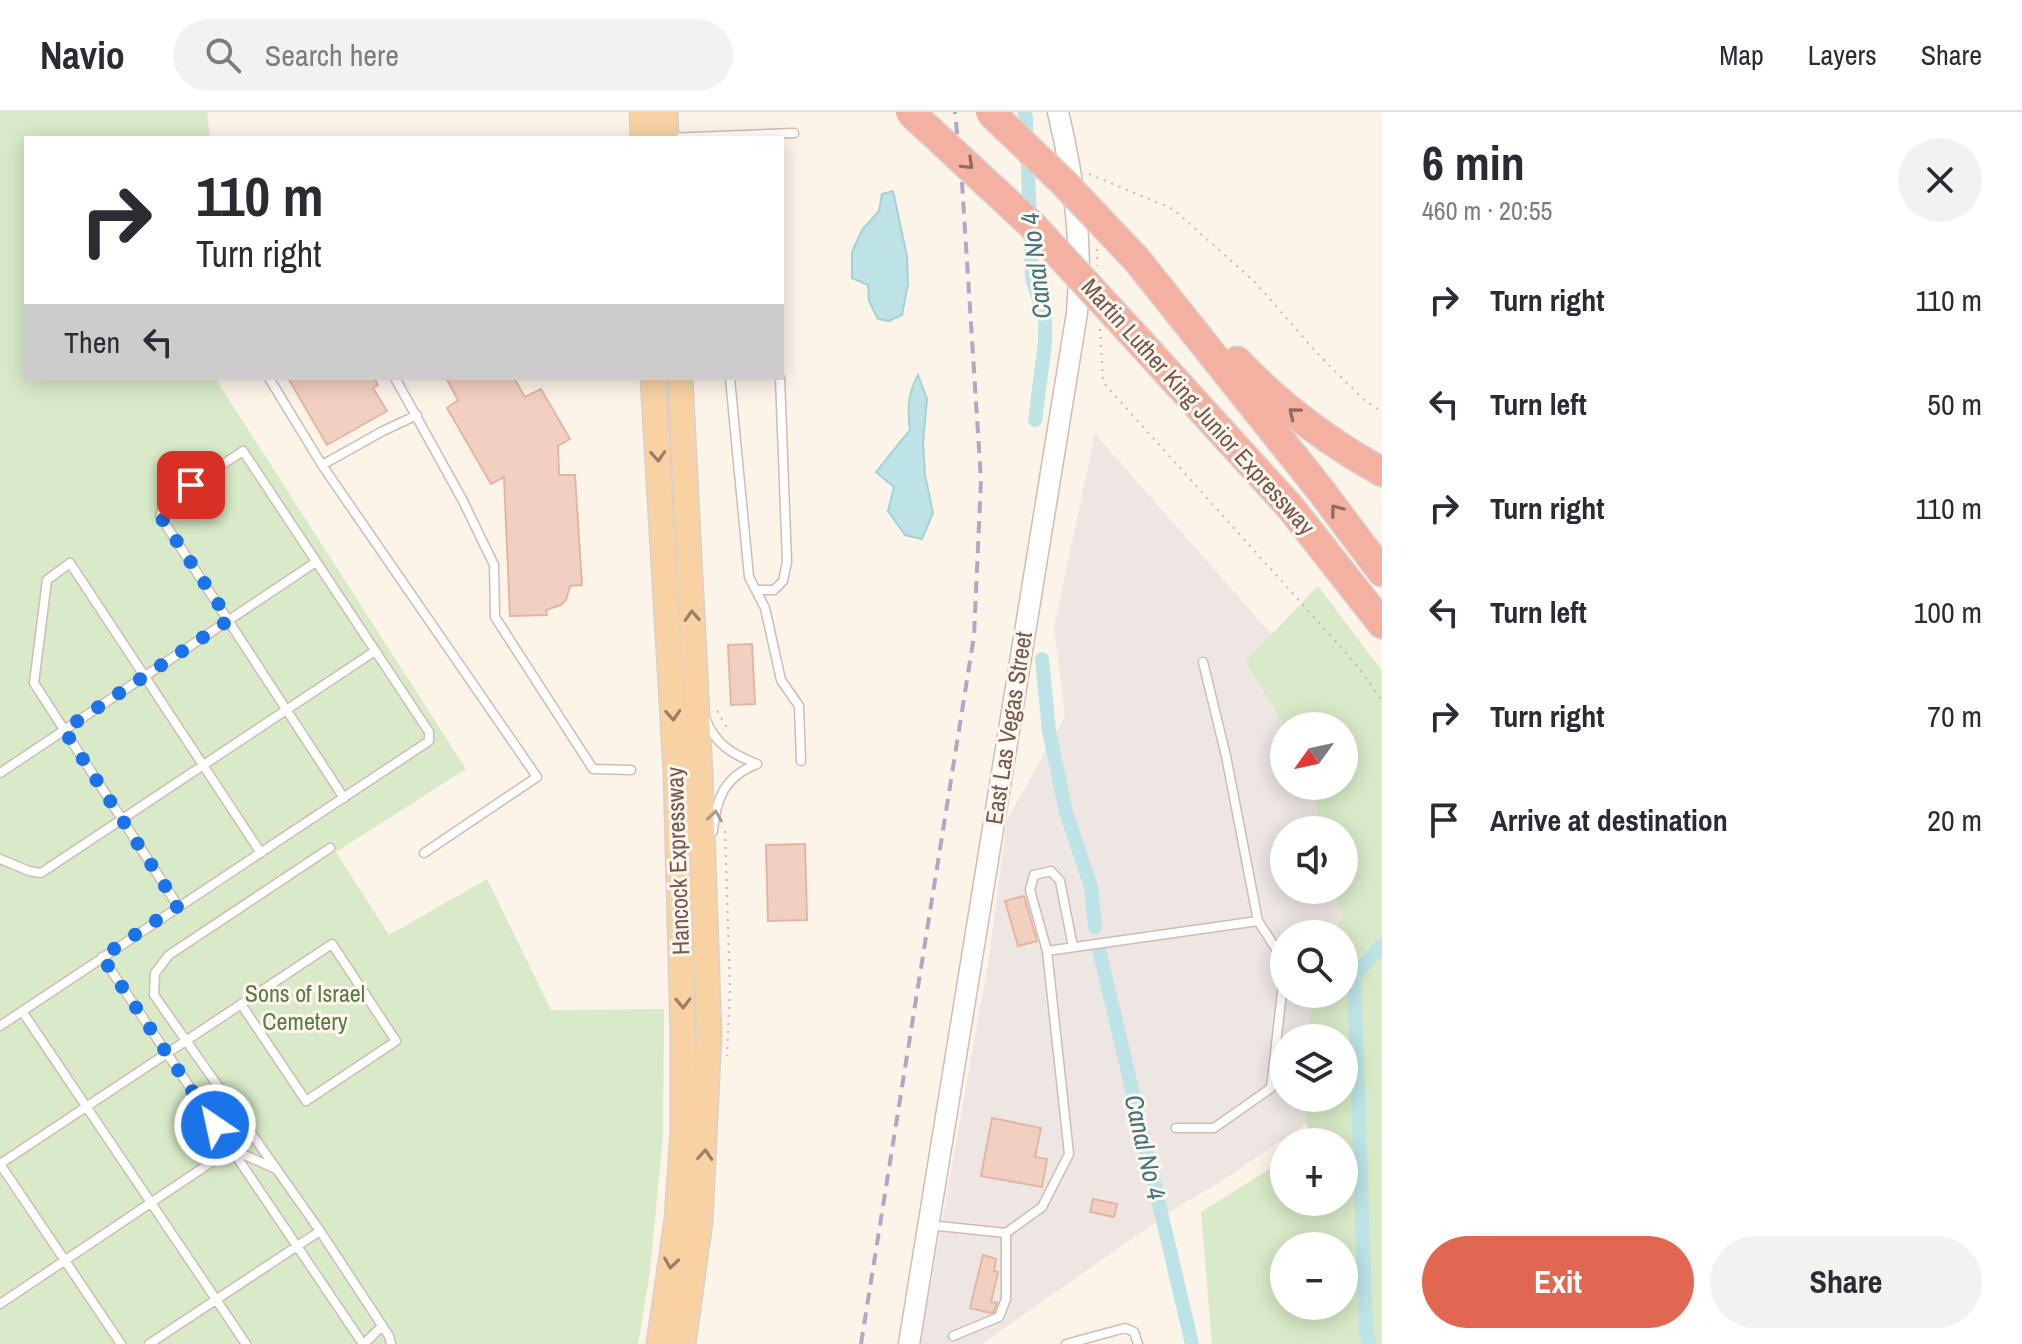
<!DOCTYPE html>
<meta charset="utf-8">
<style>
body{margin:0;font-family:"Archivo Narrow",sans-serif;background:#f2f2f3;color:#2b2b33;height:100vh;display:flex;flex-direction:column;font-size:30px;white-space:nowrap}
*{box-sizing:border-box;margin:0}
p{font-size:26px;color:#7c7c81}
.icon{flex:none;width:44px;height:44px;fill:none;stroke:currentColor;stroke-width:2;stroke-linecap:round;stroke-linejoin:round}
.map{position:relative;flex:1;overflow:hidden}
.side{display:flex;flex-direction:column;background:#fff;width:640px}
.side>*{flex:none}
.guide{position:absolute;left:24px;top:24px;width:760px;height:244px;border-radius:0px;box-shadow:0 4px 20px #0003;background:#fff;color:#2b2b33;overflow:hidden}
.needle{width:52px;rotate:237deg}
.controls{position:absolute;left:1270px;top:600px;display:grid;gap:16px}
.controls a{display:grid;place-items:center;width:88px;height:88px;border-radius:50%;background:#fff;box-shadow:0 4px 20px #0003;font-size:40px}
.pin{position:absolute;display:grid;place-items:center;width:68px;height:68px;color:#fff;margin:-34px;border-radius:16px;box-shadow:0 4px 12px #0006}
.me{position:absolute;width:88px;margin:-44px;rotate:326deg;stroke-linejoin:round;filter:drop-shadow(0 0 6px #0008)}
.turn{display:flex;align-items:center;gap:28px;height:168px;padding:0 40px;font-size:36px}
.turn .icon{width:104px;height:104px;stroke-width:2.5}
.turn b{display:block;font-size:56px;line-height:68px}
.then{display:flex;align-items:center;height:76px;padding:0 40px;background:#0003;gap:16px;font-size:30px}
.round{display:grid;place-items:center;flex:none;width:84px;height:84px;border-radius:42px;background:#f2f2f3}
.head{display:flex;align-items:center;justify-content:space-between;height:136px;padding:0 40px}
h1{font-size:48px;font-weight:800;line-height:60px}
.primary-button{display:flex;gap:16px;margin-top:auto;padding:16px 40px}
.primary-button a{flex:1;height:92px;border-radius:48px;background:#e26751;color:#fff;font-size:32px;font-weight:800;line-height:92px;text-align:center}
.primary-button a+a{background:#f2f2f3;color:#2b2b33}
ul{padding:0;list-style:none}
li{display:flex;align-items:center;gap:24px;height:104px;padding:0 40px}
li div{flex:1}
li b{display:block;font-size:30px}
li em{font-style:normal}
header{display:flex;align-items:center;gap:48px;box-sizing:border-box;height:112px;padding:0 40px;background:#fff;border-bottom:2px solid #e1e1e2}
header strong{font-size:38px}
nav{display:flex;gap:44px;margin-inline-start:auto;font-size:28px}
.search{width:560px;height:72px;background:#f2f2f3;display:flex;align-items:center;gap:20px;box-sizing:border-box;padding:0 28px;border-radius:44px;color:#7c7c81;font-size:30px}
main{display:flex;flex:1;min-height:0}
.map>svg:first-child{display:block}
.industrial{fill:#ede6e2}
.green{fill:#d8eac7;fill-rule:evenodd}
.water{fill:#bde3e6;stroke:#a3d3d7;stroke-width:2}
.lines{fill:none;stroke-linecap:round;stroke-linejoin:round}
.canal{stroke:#bde3e6;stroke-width:14}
.building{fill:#f1d0c1;stroke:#e3b6a2;stroke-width:2}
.service-casing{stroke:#d0bcb1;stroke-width:11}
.tertiary-casing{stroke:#d0bcb1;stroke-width:23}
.primary-casing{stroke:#d9d0cd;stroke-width:27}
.motorway-casing{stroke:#d9d0cd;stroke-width:31}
.path{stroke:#d6b3a3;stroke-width:2;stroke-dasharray:2 6;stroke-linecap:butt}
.service{stroke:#fff;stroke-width:8}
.tertiary{stroke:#fff;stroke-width:20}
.primary{stroke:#f8d2a3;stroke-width:24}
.motorway{stroke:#f4b1a1;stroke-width:28}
.rail{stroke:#b5a6c6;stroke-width:4;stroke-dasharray:12 8;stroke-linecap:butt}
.motorway-bridge-casing{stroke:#d9d0cd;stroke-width:31;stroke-linecap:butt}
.motorway-bridge{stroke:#f4b1a1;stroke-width:28}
.oneway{stroke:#8f6a5e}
.oneway2{stroke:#9d7d67}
.oneway3{stroke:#ad9b94}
.route{stroke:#1a73e8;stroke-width:14;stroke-dasharray:0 25.2}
.labels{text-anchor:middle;stroke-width:6;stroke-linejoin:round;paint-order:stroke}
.street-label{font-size:24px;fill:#76584d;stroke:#fff7ef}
.park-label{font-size:24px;fill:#597b44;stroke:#fff7ef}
.water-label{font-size:26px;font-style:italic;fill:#40767b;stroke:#fff7ef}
</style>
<header>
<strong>Navio</strong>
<div class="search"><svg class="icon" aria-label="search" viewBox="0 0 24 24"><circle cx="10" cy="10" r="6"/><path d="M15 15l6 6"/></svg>Search here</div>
<nav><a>Map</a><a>Layers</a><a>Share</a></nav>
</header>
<main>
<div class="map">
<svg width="1382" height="1232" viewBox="0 0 1382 1232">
<rect width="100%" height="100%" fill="#fcf3e9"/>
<!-- industrial -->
<path class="industrial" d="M1095 322 1272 523 1245 551 1285 614 1284 674H1313L1316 680 1317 718H1284V778H1330L1343 802 1335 822H1284V882H1314L1306 926H1284V986H1301L1307 1011 1217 1072 1177 1095 982 1232H920L988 852 1007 708 1065 604 1054 515Z"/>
<!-- green -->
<path class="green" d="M0 0H207L210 26H26V266H215L466 657 336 740 389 823 487 767 551 898 664 897 663 1023 650 1160 638 1232H0Z
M1318 474 1382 559V1232H1212L1201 1100 1284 1048V1090H1344V1030H1311L1301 986H1344V926H1306L1314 882H1344V822H1335L1343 802 1330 778H1344V718H1317L1316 680 1313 674H1344V614H1285L1245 550ZM1284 1134H1344V1194H1284Z"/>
<!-- water -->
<path class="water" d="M893 79 907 144 908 172 902 203 889 209 878 207 869 189 868 173 852 166V140L862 118 879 99 882 82Z
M918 263 927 287 923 331 925 363 933 401 922 427 905 423 888 399 894 375 876 360 910 318C907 296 908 282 918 263Z"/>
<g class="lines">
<!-- canal -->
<path class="canal" d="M1024 0 1026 6 1032 166 1045 206V231L1035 308
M1042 547 1049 619 1066 700 1091 775 1095 815
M1099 837 1192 1232
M1370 1232 1366 1222 1354 864 1382 833"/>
</g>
<!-- building -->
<path class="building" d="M288 266H374L378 273 373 276 387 299 327 333Z
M446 266H514L525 285 541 277 570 327 558 334 559 363H575L582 473 570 474 566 488 561 493 546 498 547 503 510 504 504 365 491 372 447 296 458 288Z
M752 532 755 592 731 593 728 533Z
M805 732 807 808 768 809 766 733Z
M1024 784 1037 829 1018 834 1005 789Z
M992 1006 1041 1016 1035 1045 1047 1047 1042 1075 981 1064Z
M1093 1087 1117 1092 1114 1105 1090 1100Z
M983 1143 996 1147 994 1159 998 1160 991 1190 997 1191 994 1200 990 1201 970 1196Z"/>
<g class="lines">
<!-- service casing -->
<g class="service-casing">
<path id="service" d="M667 26 794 21
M269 266 322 353 537 665 424 741
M395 266 463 389 494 453 495 505 593 657 631 658
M730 266 749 465 765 496 781 568 799 594 801 649
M322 353 383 319 417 303
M756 478H774L783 469 787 450 780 266
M706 608C716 633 732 642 757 652
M0 661 316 450
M713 719C716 686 725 664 757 652
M330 736 169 843 155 861 154 883 320 1119 389 1224 391 1232
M0 747 29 759 41 761 375 539
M178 794 34 571 47 468 70 451 261 741
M1258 809 1284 849
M1047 839 1030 778 1034 763 1051 759 1060 769 1073 835
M102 845 363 1232
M22 899 246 1232
M0 914C143 818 286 724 429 629V620L243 339 166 390 160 404 344 686
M1176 1016H1214L1271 976 1284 863
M0 1052 332 832 396 929 306 989 241 892
M0 1052 121 1232
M929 1113 1006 1121 1042 1095 1069 1042 1047 839 1258 809 1226 644 1203 550
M0 1192 231 1037 276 1057
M953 1224 999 1205 1006 1187V1121
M149 1232 320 1119
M364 1232 382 1214
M1066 1232 1125 1216 1134 1220 1138 1232"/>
</g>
<!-- tertiary casing -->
<g class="tertiary-casing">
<path id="tertiary" d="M909 1232 1077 201C1083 131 1074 67 1058 0"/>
</g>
<!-- primary casing -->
<g class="primary-casing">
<path id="primary" d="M642 0 643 26
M665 0 666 26
M653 266 676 660 683 923V1020L677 1107 659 1232
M680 266 700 661 709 923 700 1110 683 1232"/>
</g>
<!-- motorway casing -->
<g class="motorway-casing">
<path id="motorway" d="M1137 148 1322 380 1382 460
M1139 229 1290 395 1382 512
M1237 249C1280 294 1328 330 1382 360"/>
</g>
<!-- path -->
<path class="path" d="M1089 62 1173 97 1256 171 1315 239 1364 288 1382 300
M1097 137V154
M1100 217 1103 270 1356 552 1382 589
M717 599 726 614 724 618
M725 719 730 877 727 944"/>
<!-- service -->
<use href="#service" class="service"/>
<!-- tertiary -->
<use href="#tertiary" class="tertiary"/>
<!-- primary -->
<use href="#primary" class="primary"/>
<!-- motorway -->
<use href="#motorway" class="motorway"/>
<!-- rail -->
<path class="rail" d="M861 1232 974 524 981 368 962 71 955 0"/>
<!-- motorway-bridge casing -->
<g class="motorway-bridge-casing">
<path id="motorway-bridge" d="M910 0 1033 114 1139 229
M990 0 1064 71 1137 148"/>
</g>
<!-- motorway-bridge -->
<use href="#motorway-bridge" class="motorway-bridge"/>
</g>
<!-- one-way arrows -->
<defs><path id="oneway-chevron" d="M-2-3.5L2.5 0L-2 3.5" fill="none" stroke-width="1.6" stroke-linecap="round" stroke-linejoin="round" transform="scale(2)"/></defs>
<g class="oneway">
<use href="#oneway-chevron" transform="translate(968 52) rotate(44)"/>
<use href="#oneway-chevron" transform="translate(1294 301) rotate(-141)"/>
<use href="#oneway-chevron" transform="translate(1336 398) rotate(-127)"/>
</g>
<g class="oneway2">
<use href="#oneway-chevron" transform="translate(658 344) rotate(87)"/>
<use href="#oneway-chevron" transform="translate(692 504) rotate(-93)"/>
<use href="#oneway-chevron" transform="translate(673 603) rotate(87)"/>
<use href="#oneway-chevron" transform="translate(683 891) rotate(89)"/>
<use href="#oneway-chevron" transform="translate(705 1043) rotate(-86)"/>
<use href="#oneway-chevron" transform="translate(671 1151) rotate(98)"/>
</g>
<use class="oneway3" href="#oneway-chevron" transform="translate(715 704) rotate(-82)"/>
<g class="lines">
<!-- route -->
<path class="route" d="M191 373 166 390 160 404 229 508 64 618 178 794 102 845 215 1013"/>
</g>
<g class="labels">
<!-- street labels -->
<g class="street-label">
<text transform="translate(1198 295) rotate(48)" y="8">Martin Luther King Junior Expressway</text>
<text transform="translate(1009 616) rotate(-81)" y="8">East Las Vegas Street</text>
<text transform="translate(678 749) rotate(-92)" y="8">Hancock Expressway</text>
</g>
<!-- park labels -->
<g class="park-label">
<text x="305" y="890">Sons of Israel<tspan x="305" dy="28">Cemetery</tspan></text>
</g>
<!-- water labels -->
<g class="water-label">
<text transform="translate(1036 154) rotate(-97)" y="9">Canal No 4</text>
<text transform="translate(1145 1035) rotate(77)" y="9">Canal No 4</text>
</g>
</g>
</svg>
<div class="controls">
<a><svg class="needle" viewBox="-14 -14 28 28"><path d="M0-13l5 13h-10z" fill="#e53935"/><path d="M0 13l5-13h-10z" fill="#7c7c81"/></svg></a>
<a><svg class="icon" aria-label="sound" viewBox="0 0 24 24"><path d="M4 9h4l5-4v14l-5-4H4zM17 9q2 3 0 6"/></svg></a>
<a><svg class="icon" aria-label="search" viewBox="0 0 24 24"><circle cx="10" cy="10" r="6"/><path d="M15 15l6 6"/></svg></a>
<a><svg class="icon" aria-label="layers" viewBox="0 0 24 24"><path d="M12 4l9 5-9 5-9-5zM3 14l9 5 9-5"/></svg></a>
<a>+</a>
<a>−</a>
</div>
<div class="pin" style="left:191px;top:373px;background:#d93025"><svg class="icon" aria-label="arrive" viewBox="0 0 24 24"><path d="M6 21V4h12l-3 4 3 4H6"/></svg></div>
<svg class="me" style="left:215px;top:1013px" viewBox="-20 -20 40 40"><circle r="17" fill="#1a73e8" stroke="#fff" stroke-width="3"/><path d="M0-11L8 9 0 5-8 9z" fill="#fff"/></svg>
<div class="guide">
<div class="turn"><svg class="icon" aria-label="right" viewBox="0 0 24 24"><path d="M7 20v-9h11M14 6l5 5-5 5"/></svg><div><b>110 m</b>Turn right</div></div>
<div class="then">Then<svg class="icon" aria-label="left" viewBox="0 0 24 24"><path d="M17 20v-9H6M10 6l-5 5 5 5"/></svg></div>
</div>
</div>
<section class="side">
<div class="head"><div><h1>6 min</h1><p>460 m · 20:55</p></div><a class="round"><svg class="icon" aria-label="close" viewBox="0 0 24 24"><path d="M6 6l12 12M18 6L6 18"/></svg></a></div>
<ul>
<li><svg class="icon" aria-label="right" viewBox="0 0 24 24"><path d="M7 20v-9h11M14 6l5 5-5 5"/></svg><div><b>Turn right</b></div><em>110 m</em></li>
<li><svg class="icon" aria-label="left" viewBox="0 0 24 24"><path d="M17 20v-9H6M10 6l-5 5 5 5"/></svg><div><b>Turn left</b></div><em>50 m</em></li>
<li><svg class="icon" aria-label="right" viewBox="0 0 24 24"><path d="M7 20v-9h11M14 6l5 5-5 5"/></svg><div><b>Turn right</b></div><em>110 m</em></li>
<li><svg class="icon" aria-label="left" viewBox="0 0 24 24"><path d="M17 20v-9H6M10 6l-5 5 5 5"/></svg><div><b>Turn left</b></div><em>100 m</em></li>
<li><svg class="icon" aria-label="right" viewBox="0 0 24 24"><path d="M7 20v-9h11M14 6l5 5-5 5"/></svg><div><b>Turn right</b></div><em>70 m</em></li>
<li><svg class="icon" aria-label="arrive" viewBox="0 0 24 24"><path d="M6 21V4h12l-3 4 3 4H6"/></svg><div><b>Arrive at destination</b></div><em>20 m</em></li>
</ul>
<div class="primary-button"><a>Exit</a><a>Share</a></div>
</section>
</main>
